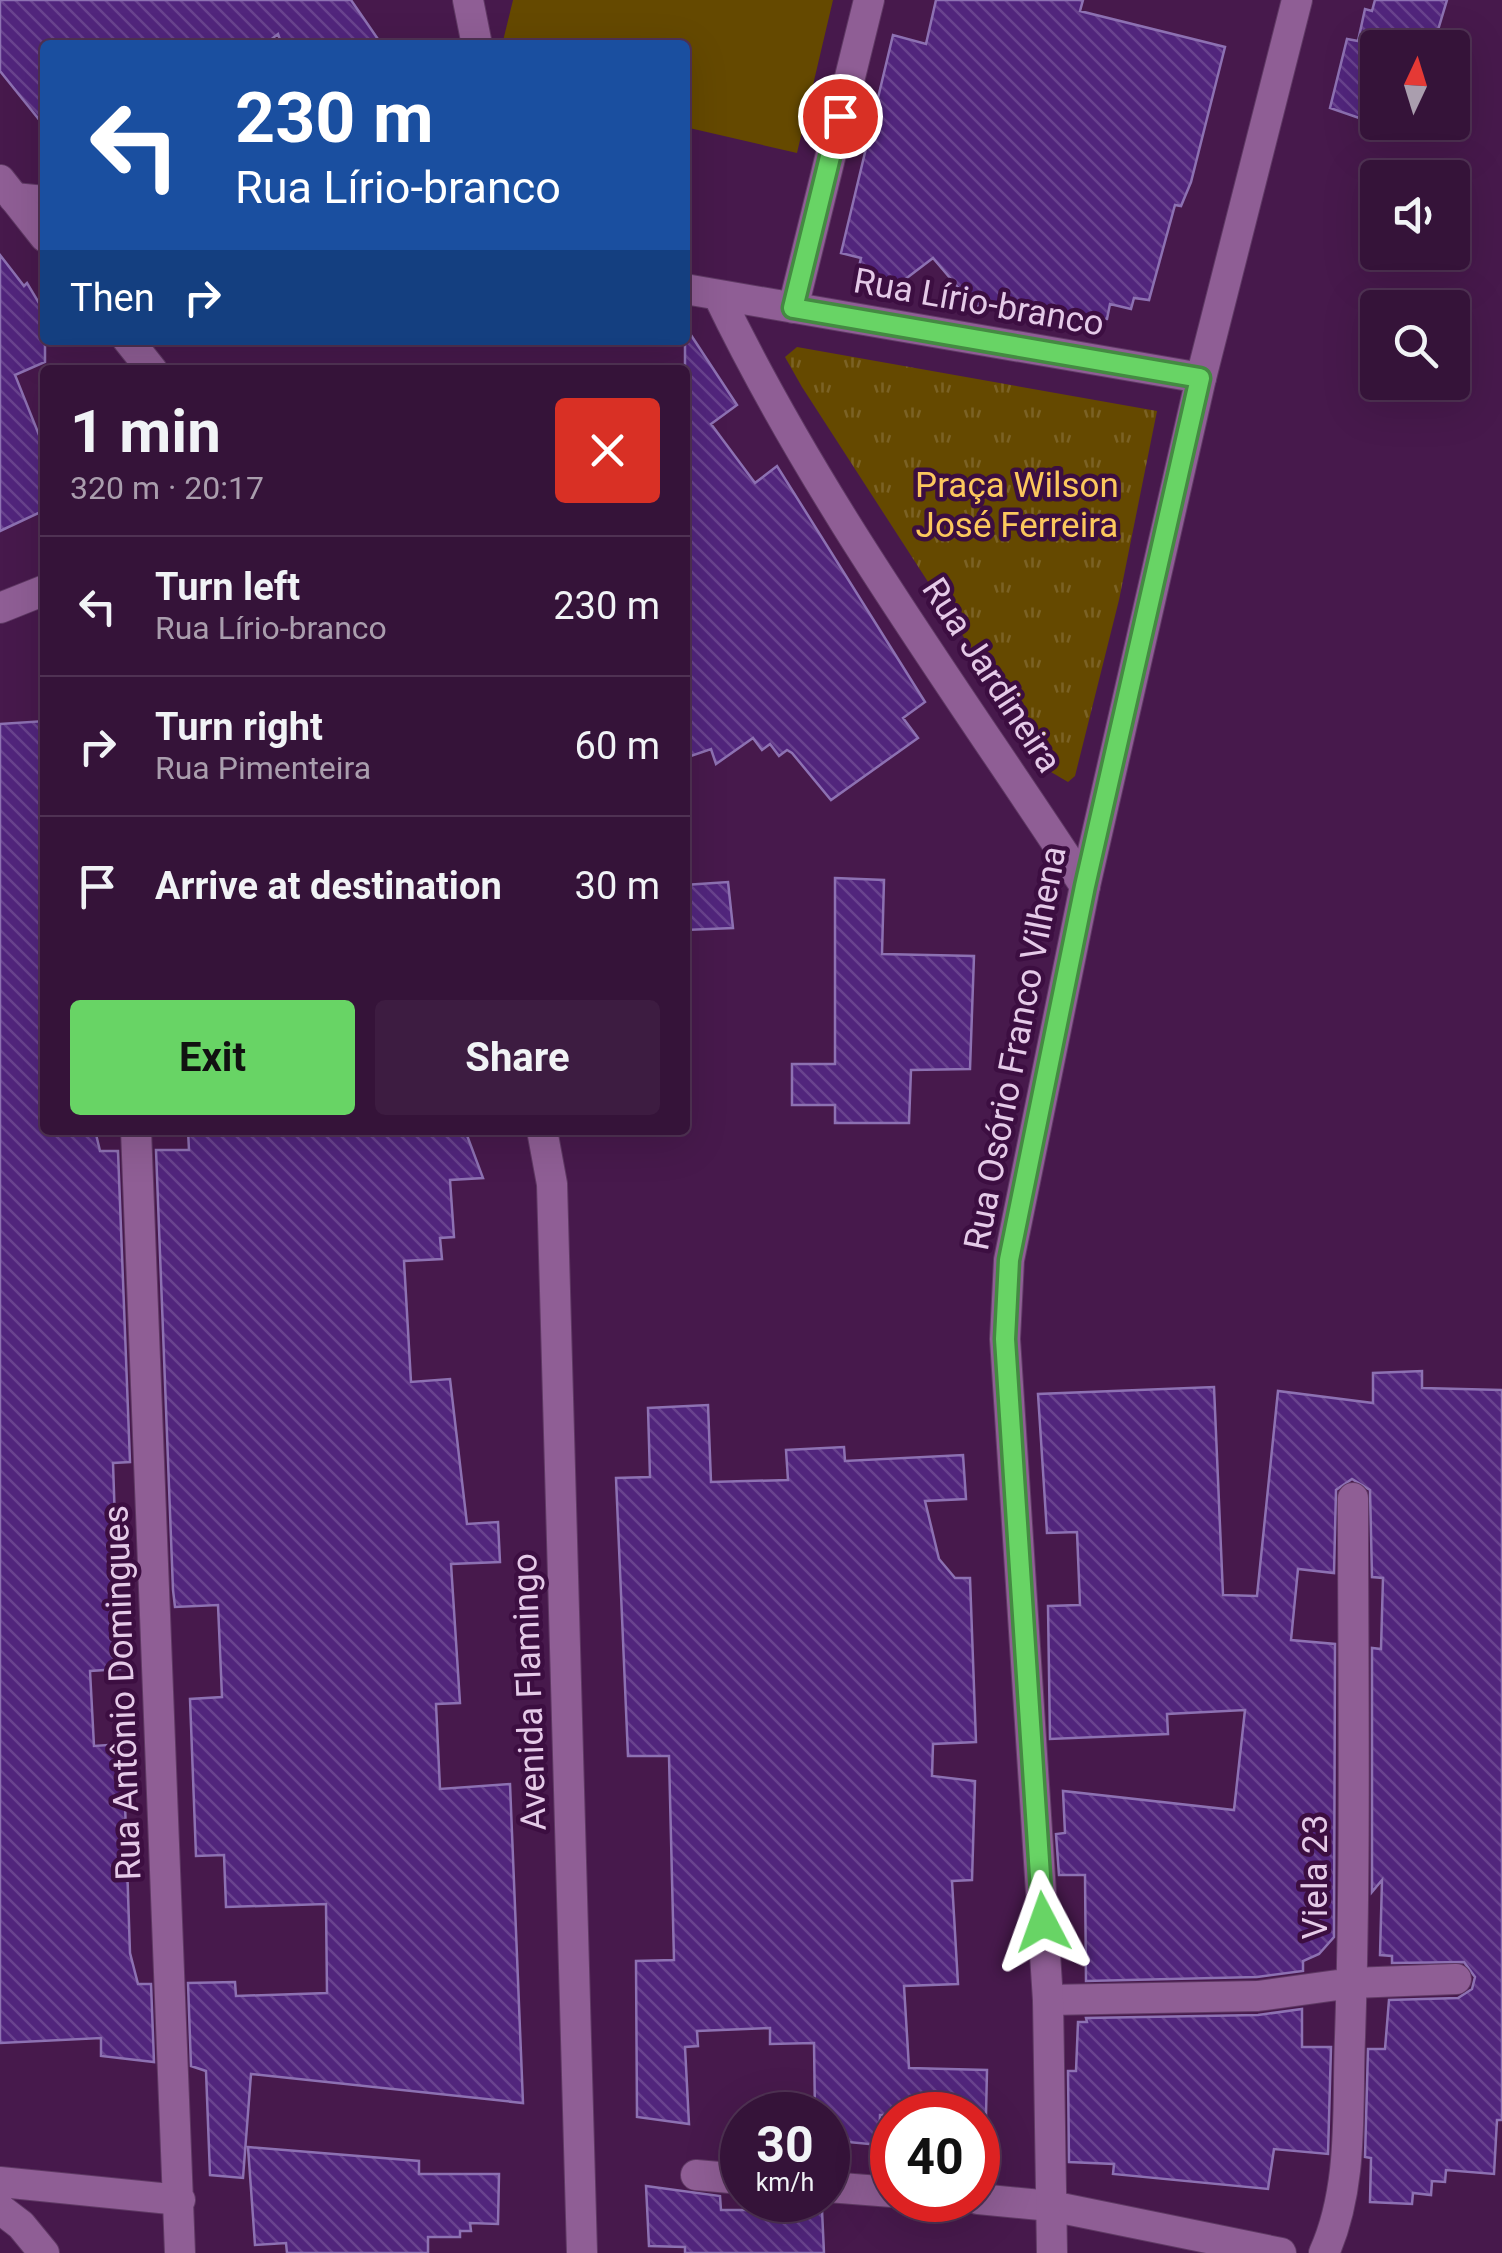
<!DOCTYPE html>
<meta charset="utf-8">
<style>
body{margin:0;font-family:Roboto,sans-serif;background:#3d1c41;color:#f1f3f6;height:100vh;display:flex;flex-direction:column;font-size:38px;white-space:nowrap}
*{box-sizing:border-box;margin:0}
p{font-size:32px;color:#aa9eae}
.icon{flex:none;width:55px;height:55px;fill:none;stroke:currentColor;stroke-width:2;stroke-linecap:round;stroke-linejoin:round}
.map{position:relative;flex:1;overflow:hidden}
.panel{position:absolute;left:40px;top:365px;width:650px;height:770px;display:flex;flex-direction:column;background:#351339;border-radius:10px;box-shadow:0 10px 40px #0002,0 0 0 2px #4f3253}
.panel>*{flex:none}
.hud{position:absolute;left:40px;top:40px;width:650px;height:305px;border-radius:10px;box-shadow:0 10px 40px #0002,0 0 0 2px #4f3253;background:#1a4fa0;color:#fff;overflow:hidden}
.needle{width:65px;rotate:4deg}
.buttons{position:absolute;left:1360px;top:30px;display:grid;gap:20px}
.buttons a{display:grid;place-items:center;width:110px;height:110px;border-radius:10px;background:#351339;box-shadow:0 10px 40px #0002,0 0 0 2px #4f3253;font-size:50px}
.speed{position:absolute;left:720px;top:2092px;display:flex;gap:20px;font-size:50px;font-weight:700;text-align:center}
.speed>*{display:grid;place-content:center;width:130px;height:130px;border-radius:50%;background:#351339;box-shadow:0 10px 40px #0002,0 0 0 2px #4f3253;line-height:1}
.speed small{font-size:25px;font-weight:400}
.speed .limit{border:15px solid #d22;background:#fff;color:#111}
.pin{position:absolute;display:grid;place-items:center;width:85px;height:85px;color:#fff;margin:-42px;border:5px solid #fff;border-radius:50%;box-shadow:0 2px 10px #0007}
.me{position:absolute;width:110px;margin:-55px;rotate:356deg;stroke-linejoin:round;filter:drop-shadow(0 0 8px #0008)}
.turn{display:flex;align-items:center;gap:35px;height:210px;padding:0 30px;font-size:45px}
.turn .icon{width:130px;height:130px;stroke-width:2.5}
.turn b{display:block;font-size:70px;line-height:85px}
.then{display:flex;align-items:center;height:95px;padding:0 30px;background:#0003;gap:20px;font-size:38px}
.round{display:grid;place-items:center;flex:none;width:105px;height:105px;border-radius:10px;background:#3d1c41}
.head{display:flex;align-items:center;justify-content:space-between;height:170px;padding:0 30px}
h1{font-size:60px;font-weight:700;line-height:75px}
.button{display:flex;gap:20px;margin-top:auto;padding:20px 30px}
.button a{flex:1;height:115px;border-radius:10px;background:#68d465;color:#111;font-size:40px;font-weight:700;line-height:115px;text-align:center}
.button a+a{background:#3d1c41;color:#f1f3f6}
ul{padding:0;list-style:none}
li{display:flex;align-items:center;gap:30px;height:140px;padding:0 30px;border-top:2px solid #4f3253}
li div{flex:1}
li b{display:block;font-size:38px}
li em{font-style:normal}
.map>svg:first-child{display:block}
.grass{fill:url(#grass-tufts)}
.pitch{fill:#654900}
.building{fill:url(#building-back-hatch);stroke:#8d71b2;stroke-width:2.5}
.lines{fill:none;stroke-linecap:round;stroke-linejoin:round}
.street-casing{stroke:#5f3964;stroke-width:32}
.secondary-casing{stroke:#5f3964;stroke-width:32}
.street{stroke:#8f5e95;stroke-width:30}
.secondary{stroke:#8f5e95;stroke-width:30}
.route-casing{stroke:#448a42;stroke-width:25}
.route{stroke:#68d465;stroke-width:18}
.labels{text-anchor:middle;stroke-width:9;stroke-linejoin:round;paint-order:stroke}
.street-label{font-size:35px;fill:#e5cae8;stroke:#3c0e41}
.park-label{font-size:35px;fill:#fcc85d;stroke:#3c0e41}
</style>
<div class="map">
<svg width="1502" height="2253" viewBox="0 0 1502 2253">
<defs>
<pattern id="grass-tufts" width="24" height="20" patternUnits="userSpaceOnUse" patternTransform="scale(2.5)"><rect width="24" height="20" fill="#654900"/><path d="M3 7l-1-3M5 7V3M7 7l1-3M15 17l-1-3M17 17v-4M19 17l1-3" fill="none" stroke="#7b6225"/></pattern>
<pattern id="building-back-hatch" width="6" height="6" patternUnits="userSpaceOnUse" patternTransform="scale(2.5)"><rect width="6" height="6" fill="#51257c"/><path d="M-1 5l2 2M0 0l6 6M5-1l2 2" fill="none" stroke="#6a438f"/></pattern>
</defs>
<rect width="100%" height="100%" fill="#47194c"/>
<!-- grass -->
<path class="grass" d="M797 347 1157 411 1119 600 1075 776 1068 782 1051 772 802 387 785 357Z"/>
<!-- pitch -->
<path class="pitch" d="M513 0H833L797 153 685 127V45H502Z"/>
<!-- building -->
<path class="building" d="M0 0H351L382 45H282L278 34 264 45H45V127L0 71Z
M936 0H1083L1080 11 1225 47 1191 182 1181 206 1175 205 1149 300 1134 298 1131 309 1110 304 1107 319 993 310 973 305 933 258 895 287 856 280 861 258 841 253 893 35 926 44Z
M1375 0H1447L1438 30 1464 37 1463 48H1378V117L1369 115 1368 121 1330 108 1347 39 1358 41 1365 9 1372 11Z
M0 255 24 286 27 283 45 313V362L15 375 45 450V510L0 531Z
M685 326 737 405 711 424 755 483 777 466 925 702 903 718 918 738 831 800 792 753 787 750 779 756 770 744 762 750 753 738 716 764 711 749 685 758Z
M45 721V1130H95L100 1151H118L130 1462 113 1463 120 1669 90 1671 94 1746 123 1744 130 1953 138 1984H151L154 2062 101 2056V2038L0 2043V724Z
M835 878 884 880 882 954 974 956 970 1069 911 1070 909 1123H835V1105H792V1064H835Z
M728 882 733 928 685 930V885Z
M188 1130H465L483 1178 450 1180 454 1237 440 1238 442 1259 404 1261 411 1382 450 1379 467 1524 498 1522 500 1562 451 1564 460 1703 436 1704 440 1789 510 1784 523 2103 251 2074 243 2178 210 2175 206 2071 191 2066 188 1983 235 1982 236 1996 327 1993 326 1904 226 1907 224 1855 196 1856 190 1699 222 1697 218 1605 175 1607 173 1590 156 1150H189Z
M1422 1371V1388L1502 1390V2120H1497L1494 2174 1446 2170 1445 2182 1432 2181 1431 2195 1413 2193 1412 2204 1370 2202 1371 2158 1365 2157 1368 2049H1385L1389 2000 1458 1998 1472 1989 1475 1977 1464 1962 1392 1963V1956L1380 1955 1382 1880 1372 1892V1648L1381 1649 1383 1578 1372 1577 1370 1490 1352 1479 1336 1490 1334 1573 1298 1569 1291 1640 1335 1644 1334 1937 1319 1954 1303 1961V1971L1257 1977 1086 1981 1085 1875H1059L1056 1834 1065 1833 1063 1791 1234 1810 1245 1710 1167 1714 1168 1734 1050 1739 1048 1606 1080 1605 1077 1532 1047 1533 1038 1394 1214 1387 1223 1595 1257 1596 1278 1391 1373 1403V1373Z
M708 1405 711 1482 788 1480 786 1450 844 1447 845 1461 963 1455 966 1499 925 1501 939 1559 955 1578H970L976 1742 933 1744 932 1776 975 1781 972 1880 952 1881 958 1984 904 1986 909 2068 987 2070 986 2115H880L879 2145 828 2140V2115H815L814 2043 770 2044V2028L697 2031 698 2046 685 2047 689 2124 637 2117 636 1961 674 1960 669 1756H628L616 1478 650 1477 648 1408Z
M1302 2009V2047H1331L1328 2154 1274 2149 1268 2189 1113 2174 1114 2164 1069 2162 1068 2071H1076L1078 2022H1087L1086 2018 1258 2015Z
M248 2147 419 2161V2174H499L498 2224 470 2223 471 2231H460V2237H428V2253H287L286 2243 255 2245Z
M646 2186 720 2196 721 2210H822L824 2253H685V2247L649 2246Z"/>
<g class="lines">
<!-- street casing -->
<g class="street-casing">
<path id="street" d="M468 0 477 45
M14 198 45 201
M685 289 1201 378
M718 295C818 503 959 693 1085 886
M793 308 869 0
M0 608 45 590
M136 1130 180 2253
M1048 2000 1258 1996 1352 1983 1456 1979
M696 2175 742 2179
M0 2182 180 2200
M828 2187 892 2192
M978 2199 1051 2206
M0 2209 21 2225 44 2253
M1324 2253C1354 2186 1347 2108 1350 2037 1356 1857 1353 1678 1353 1498"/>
</g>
<!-- secondary casing -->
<g class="secondary-casing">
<path id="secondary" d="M0 180 45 237
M128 340 152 370
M542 1130 552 1184 582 2253
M1051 2206 1281 2253
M1052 2253 1048 2000 1005 1339 1009 1260 1085 886 1201 378 1297 0"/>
</g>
<!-- street -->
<use href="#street" class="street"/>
<!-- secondary -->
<use href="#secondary" class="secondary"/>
</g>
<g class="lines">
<!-- route casing -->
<g class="route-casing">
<path id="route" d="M840 116 793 308 1200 378 1085 886 1009 1260 1005 1339 1043 1922"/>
</g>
<!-- route -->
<use href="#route" class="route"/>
</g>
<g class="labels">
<!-- street labels -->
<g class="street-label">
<text transform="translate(979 302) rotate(10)" y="12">Rua Lírio-branco</text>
<text transform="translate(992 675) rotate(57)" y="12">Rua Jardineira</text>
<text transform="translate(1015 1048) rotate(-79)" y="12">Rua Osório Franco Vilhena</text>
<text transform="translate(529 1692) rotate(-92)" y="12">Avenida Flamingo</text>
<text transform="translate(122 1693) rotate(-92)" y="12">Rua Antônio Domingues</text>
<text transform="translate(1315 1877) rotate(-90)" y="12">Viela 23</text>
</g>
<!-- park labels -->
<g class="park-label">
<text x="1017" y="497">Praça Wilson<tspan x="1017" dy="40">José Ferreira</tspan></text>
</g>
</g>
</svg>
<div class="buttons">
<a><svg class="needle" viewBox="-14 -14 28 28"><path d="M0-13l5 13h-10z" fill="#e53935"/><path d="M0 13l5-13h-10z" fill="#aa9eae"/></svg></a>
<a><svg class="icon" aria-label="sound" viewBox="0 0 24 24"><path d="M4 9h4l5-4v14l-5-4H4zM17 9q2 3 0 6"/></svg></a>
<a><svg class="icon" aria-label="search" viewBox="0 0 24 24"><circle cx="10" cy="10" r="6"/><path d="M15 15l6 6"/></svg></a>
</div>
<div class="speed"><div>30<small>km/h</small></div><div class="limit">40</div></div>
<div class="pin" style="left:840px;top:116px;background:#d93025"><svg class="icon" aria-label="arrive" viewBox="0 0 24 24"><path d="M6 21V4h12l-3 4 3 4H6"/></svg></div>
<svg class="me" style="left:1043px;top:1922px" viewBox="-20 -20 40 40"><path d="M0-17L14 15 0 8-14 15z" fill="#68d465" stroke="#fff" stroke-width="4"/></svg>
<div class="hud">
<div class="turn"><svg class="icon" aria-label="left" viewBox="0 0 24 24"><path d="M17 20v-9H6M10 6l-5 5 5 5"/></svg><div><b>230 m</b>Rua Lírio-branco</div></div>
<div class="then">Then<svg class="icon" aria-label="right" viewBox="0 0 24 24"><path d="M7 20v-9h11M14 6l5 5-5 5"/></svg></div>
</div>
<section class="panel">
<div class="head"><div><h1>1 min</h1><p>320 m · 20:17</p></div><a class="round" style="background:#d93025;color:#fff"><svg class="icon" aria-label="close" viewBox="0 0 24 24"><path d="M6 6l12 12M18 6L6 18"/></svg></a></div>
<ul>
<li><svg class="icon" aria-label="left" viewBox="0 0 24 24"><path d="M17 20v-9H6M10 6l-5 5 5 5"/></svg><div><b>Turn left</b><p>Rua Lírio-branco</p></div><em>230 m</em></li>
<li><svg class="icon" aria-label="right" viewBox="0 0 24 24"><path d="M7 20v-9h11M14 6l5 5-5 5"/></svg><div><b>Turn right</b><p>Rua Pimenteira</p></div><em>60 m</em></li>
<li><svg class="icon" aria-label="arrive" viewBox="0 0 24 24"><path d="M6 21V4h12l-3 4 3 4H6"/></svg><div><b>Arrive at destination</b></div><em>30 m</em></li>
</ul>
<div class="button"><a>Exit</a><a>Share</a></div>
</section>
</div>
